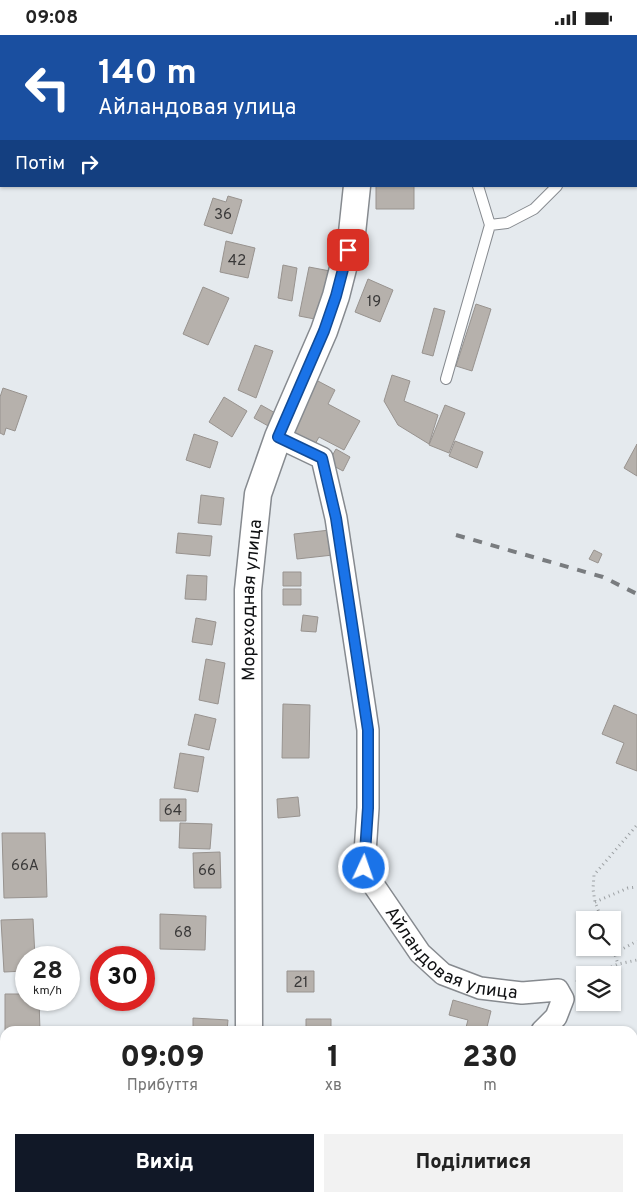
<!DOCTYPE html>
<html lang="uk">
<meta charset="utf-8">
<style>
body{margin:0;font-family:Overpass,sans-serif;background:#f2f2f2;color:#222;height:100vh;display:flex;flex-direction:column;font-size:19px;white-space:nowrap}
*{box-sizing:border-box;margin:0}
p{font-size:16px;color:#767676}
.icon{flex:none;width:28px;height:28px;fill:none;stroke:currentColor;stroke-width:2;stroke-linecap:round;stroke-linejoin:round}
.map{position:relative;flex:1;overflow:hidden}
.side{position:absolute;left:0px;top:991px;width:638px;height:176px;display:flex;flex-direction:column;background:#fff;border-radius:15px 15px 0 0;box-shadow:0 1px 4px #0004}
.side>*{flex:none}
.guide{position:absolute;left:0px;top:0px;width:638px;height:152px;box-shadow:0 1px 4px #0004;background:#1a4fa0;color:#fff;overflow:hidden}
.controls{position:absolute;left:576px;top:876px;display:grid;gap:10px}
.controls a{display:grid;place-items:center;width:45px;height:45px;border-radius:0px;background:#fff;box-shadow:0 1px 4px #0004;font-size:25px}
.speed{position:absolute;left:15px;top:911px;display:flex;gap:10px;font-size:25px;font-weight:700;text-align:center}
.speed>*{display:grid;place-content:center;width:65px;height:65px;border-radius:50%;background:#fff;box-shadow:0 1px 4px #0004;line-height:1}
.speed small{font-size:12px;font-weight:400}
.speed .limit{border:8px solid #d22;background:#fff;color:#111}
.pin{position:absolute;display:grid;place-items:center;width:42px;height:42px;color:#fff;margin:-21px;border-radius:10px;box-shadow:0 2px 8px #0006}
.me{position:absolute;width:55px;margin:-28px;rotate:3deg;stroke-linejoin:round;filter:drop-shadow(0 0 4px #0008)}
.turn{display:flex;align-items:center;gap:18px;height:105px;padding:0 15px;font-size:22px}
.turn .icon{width:65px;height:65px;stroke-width:2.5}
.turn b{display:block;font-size:35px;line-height:42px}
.then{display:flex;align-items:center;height:48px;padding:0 15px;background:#0003;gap:10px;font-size:19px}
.eta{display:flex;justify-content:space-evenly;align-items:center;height:85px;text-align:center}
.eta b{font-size:30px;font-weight:800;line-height:35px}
.action{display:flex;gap:10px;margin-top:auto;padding:10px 15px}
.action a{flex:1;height:58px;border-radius:0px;background:#111827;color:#fff;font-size:20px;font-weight:800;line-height:58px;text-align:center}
.action a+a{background:#f2f2f2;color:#222}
.status{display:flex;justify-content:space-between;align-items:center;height:35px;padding:0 25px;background:#fff;direction:ltr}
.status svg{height:14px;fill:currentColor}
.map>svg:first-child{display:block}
.building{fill:#b6b1ac;stroke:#98938f}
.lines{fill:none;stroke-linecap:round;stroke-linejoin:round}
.service-casing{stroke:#868a8f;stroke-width:12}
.minor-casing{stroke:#868a8f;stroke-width:24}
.tertiary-casing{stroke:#868a8f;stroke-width:29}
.path{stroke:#9ca0a3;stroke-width:3;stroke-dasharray:1 4;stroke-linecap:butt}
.service{stroke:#fff;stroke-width:10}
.minor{stroke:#fff;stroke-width:21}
.tertiary{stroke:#fff;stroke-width:26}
.rail{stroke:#797c7f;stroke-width:4;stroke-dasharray:9 9;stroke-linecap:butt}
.route-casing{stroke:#114b97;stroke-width:12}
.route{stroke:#1a73e8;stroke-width:9}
.labels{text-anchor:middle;stroke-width:4;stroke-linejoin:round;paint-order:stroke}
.number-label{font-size:15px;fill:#3a3939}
.street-label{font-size:18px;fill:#101113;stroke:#e5eaee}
</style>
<div class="status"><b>09:08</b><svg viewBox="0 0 49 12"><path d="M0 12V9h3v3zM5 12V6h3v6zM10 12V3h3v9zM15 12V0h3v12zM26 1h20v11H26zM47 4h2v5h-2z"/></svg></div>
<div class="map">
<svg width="637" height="1167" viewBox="0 0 637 1167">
<rect width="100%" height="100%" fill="#e5eaee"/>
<!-- building -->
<path class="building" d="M622 0H637L636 77V1H621Z
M376 151H414V174H376Z
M228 161 242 165 232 199 204 190 213 163 226 167Z
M226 206 255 213 248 243 220 237Z
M283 230 297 233 292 266 278 263Z
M309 232 330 236 320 285 299 281Z
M368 244 393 255 380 287 355 277Z
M203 252 229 263 208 310 183 299Z
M476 269 491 274 472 336 456 331Z
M434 273 445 276 433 321 422 318Z
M255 310 273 316 256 363 238 355Z
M392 340 410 346 404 366 438 380 429 409 398 390 384 366Z
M316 345 335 355 328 369 360 386 344 415 319 402 314 411 289 397Z
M3 353 27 361 15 396 6 393 4 400 0 398V362Z
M224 362 247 376 232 402 209 387Z
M261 370 277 379 270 392 254 383Z
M445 370 465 378 449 418 429 410Z
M194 399 218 407 210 433 186 425Z
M455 406 483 417 477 433 449 421Z
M637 409V441L624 433Z
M336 414 350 422 343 436 328 428Z
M201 460 224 463 221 490 198 488Z
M330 495 333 520 297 524 294 499Z
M178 498 212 501 210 521 176 518Z
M594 515 602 519 598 528 589 524Z
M283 537H301V551H283Z
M187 540 207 541 206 565 185 564Z
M283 554H301V570H283Z
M303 580 318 582 316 597 301 596Z
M196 583 216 587 212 610 192 607Z
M206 624 225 628 218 669 199 665Z
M283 669 310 670 309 723H282Z
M614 670 637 680V736L616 728 624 708 602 699Z
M195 679 216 684 209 715 188 710Z
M180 718 204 722 198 757 174 753Z
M298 762 300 781 278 783 277 764Z
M160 764H186V786H160Z
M180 788 212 789 210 814 179 813Z
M2 798H45L47 862 4 863Z
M220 817 221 853H194L193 818Z
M160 879 206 881 205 915 160 914Z
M33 884 35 922H26V936L4 937 1 885Z
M287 936H314V957H287Z
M5 959H26V965H39L40 996H5Z
M453 965 491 976 486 996H465L468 985 449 980Z
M193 983 228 985 227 996H193Z
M306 984H331V996H306Z
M452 1162H471L472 1167H447L446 1164Z
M522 1162H550V1163L536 1167H523Z"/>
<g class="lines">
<!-- service casing -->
<g class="service-casing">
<path id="service" d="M499 1 500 0
M606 1V0
M490 190 507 188 534 174 557 151
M446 344 490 190 478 151"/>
</g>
<!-- minor casing -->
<g class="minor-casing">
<g id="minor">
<path d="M61 1 63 0"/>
<path d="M0 83 1 80"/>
<path id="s1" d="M278 402 322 423 336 483 368 695V773L364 833 375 852 420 918 443 939 480 953 522 958 558 955 563 964 556 982 542 996"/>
<path d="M0 1082 5 1085"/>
<path d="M632 1156 637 1155"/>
<path d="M135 1162 190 1167 219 1166 242 1162"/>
<path d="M416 1167 417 1162"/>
<path d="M594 1167 611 1162"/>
</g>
</g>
<!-- tertiary casing -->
<g class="tertiary-casing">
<g id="tertiary">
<path d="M345 0 346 1"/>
<path id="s2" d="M249 996 248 555 258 459 278 402 324 296 336 261 352 198 357 151"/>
<path d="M250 1162V1167"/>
</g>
</g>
<!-- path -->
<path class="path" d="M595 867 628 853 637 852
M602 885 595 867 593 854 594 840 637 790
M612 911 618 929
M615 918 637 906
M593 940 618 929 637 925
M576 947 585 943
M79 1162 82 1167"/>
<!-- service -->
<use href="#service" class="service"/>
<!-- minor -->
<use href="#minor" class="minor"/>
<!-- tertiary -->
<use href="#tertiary" class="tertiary"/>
<!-- rail -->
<path class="rail" d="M456 500 603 542 637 559"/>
</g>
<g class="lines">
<!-- route casing -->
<g class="route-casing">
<path id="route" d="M348 215 336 261 324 296 278 402 322 423 336 483 368 695V773L364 833"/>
</g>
<!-- route -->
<use href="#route" class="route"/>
</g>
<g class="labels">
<!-- number labels -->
<g class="number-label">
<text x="223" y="184">36</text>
<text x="237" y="230">42</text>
<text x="374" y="271">19</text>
<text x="173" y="780">64</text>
<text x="25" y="835">66А</text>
<text x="207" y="840">66</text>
<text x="183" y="902">68</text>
<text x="301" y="952">21</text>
</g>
<!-- street labels -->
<g class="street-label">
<text dy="6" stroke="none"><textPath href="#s2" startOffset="431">Мореходная улица</textPath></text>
<text dy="6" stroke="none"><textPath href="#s1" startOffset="592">Айландовая улица</textPath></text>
</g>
</g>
</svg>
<div class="controls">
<a><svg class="icon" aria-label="search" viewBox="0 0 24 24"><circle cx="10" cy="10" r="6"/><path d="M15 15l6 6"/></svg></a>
<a><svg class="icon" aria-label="layers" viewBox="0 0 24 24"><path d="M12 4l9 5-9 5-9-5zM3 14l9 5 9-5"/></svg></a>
</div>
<div class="speed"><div>28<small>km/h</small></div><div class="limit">30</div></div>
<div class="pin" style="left:348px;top:215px;background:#d93025"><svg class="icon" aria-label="arrive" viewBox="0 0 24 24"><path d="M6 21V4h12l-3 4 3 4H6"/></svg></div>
<svg class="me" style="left:364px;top:833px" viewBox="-20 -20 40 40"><circle r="17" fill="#1a73e8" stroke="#fff" stroke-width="3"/><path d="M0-11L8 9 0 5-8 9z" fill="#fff"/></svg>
<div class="guide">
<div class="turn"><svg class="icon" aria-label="left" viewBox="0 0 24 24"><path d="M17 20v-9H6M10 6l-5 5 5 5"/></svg><div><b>140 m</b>Айландовая улица</div></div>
<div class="then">Потім<svg class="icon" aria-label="right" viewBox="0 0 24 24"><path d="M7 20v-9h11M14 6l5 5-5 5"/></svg></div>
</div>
<section class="side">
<div class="eta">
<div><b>09:09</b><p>Прибуття</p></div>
<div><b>1</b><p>хв</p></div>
<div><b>230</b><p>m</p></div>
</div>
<div class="action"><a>Вихід</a><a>Поділитися</a></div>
</section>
</div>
